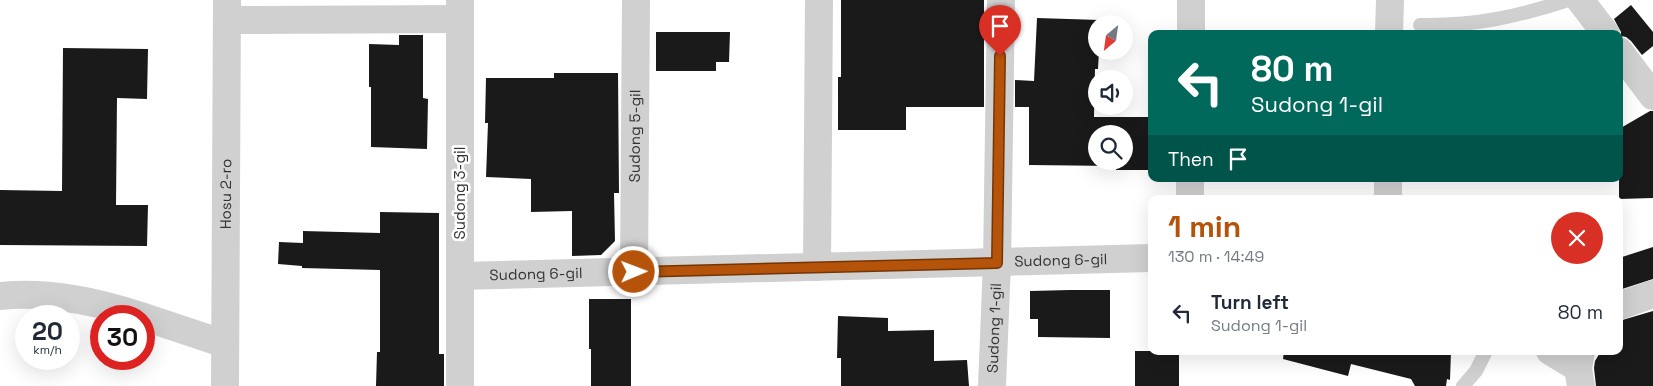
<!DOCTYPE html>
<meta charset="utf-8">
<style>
body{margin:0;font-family:"Space Grotesk",sans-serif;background:#f2f2f3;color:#1f2937;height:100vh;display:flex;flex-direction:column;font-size:19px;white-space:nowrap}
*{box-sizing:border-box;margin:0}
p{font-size:16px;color:#747a83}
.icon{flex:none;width:28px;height:28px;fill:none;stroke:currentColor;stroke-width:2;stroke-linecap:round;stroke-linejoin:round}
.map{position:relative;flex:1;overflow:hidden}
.drawer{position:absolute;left:1148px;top:195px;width:475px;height:160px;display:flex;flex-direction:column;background:#fff;border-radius:10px;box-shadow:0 5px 20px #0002}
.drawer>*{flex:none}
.banner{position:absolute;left:1148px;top:30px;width:475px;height:152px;border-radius:10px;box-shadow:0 5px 20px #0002;background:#00695c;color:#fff;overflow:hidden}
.needle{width:32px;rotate:209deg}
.fabs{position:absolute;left:1088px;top:15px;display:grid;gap:10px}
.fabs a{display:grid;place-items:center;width:45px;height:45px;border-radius:50%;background:#fff;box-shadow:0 5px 20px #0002;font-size:25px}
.speed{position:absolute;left:15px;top:305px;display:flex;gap:10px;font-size:25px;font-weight:700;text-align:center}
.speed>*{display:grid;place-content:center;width:65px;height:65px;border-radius:50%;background:#fff;box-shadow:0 5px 20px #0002;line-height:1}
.speed small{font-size:12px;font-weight:400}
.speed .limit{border:8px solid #d22;background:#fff;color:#111}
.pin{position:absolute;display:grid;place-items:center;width:42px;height:42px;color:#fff;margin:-51px -21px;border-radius:50% 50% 50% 0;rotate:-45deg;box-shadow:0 0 5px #0007}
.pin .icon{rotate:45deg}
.me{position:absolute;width:55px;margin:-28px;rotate:89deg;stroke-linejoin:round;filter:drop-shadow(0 0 4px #0008)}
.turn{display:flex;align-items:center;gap:18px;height:105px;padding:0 20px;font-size:22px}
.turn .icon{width:65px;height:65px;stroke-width:2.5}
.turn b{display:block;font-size:35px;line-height:42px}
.then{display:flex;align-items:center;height:48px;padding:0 20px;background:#0003;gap:10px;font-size:19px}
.round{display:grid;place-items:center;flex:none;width:52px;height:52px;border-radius:26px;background:#f2f2f3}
.summary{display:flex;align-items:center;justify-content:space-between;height:85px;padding:0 20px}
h1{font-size:30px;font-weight:600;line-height:38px;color:#b45309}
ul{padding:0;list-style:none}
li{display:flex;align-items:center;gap:15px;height:65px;padding:0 20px}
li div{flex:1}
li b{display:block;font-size:19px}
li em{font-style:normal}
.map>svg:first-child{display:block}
.building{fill:#1a1a1a;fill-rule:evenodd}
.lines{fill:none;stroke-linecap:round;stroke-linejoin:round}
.lane{stroke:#d0d0d0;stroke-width:14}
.street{stroke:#d0d0d0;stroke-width:28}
.route-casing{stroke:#753606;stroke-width:12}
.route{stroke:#b45309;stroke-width:9}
.labels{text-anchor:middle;stroke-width:5;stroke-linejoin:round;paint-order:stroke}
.street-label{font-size:15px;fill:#333;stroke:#fff}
</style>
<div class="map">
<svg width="1653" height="386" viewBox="0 0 1653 386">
<rect width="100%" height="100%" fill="#fff"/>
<!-- building -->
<path class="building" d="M841 0H984V107H906V130H838V77H841Z
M1631 5 1653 32V46L1642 55 1631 41 1626 37 1621 36V32L1614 19Z
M1037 18 1100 20V24H1096V51H1099L1098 69H1095L1094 117H1151V170H1116V166L1029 165V107H1015V80L1034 81ZM1096 134H1124V161H1096Z
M656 32H730L729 62H716V71H656Z
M399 35H423V98L428 99 427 149 371 147V87H369V44L399 45Z
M63 48 148 49 147 99 117 98 116 205H148L147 246 0 245V190L62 191Z
M554 73H618L619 193H614L615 241 601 255 572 256V211L531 212V179L486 177 488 123H485L486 78H554Z
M1650 111H1653V198L1619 199V129Z
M380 212 439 213V354H444V386H376L377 352H380V270L302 268V266L278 264 279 242 303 243V231L380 233Z
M1653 247V279L1619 290V258Z
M1070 290H1110V338L1038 337V319H1030V291Z
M589 299H631V386H591V349H589Z
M1653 311V386H1596L1594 368 1595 361 1601 351H1619V321Z
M838 316 888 318V331L934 330V361L967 360 969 386H841V358H837Z
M1135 351H1179V386H1135Z
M1284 351H1451L1450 380 1447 379 1446 386H1415L1411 379 1351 364 1348 376 1283 359Z"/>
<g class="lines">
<!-- lane -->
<path class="lane" d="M1420 25C1475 26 1516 17 1568 0
M1463 386 1476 371 1486 351"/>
<!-- street -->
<g class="street">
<path d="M1580 0 1606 34"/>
<path d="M227 20 460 19"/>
<path d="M1191 34V0"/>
<path d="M1389 34 1390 0"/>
<path d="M1619 51 1653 96"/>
<path d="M1190 199V179"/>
<path d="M1388 199V179"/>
<path d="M817 267 819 0"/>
<path id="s1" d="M634 272 636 0"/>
<path id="s2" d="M460 276 1151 258"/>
<path d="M0 296C48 291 95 301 141 316"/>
<path d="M1619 306 1653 294"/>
<path d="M144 317 225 344"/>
<path d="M1550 351 1578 368"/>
<path id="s3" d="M225 386 227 0"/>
<path d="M460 386V0"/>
<path id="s4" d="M992 386 997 263 1001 0"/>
<path d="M1581 386 1578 368 1581 351"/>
</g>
</g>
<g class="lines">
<!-- route casing -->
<g class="route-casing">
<path id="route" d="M634 272 997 263 1000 56"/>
</g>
<!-- route -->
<use href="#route" class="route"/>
</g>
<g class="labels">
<!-- street labels -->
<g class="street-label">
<text dy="5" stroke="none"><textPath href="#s1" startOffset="136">Sudong 5-gil</textPath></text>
<text dy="5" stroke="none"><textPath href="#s3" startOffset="192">Hosu 2-ro</textPath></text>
<text transform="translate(460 193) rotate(-90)" y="5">Sudong 3-gil</text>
<text dy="5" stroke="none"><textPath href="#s2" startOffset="601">Sudong 6-gil</textPath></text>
<text dy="5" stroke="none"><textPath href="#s2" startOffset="76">Sudong 6-gil</textPath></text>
<text dy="5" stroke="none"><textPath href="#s4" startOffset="58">Sudong 1-gil</textPath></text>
</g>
</g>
</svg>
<div class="fabs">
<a><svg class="needle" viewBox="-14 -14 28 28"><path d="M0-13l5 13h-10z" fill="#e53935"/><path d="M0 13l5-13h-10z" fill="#747a83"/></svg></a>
<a><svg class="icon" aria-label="sound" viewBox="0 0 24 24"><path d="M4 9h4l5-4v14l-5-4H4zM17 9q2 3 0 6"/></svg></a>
<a><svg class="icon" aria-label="search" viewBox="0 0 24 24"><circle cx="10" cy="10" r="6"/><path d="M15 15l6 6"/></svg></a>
</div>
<div class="speed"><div>20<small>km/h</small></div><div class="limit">30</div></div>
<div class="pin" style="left:1000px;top:56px;background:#d93025"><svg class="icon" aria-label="arrive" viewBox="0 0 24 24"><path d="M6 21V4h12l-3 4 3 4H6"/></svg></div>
<svg class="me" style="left:634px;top:272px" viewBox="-20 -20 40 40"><circle r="17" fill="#b45309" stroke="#fff" stroke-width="3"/><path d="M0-11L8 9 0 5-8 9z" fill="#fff"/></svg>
<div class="banner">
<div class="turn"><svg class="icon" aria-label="left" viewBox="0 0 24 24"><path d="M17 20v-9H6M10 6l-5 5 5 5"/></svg><div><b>80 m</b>Sudong 1-gil</div></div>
<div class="then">Then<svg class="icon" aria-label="arrive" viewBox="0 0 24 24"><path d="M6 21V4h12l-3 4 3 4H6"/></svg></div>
</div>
<section class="drawer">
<div class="summary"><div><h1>1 min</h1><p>130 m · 14:49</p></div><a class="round" style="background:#d93025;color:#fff"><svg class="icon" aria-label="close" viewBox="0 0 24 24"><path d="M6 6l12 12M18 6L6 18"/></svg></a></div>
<ul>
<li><svg class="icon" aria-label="left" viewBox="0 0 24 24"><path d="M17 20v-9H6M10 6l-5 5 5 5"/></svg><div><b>Turn left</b><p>Sudong 1-gil</p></div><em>80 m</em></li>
</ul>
</section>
</div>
